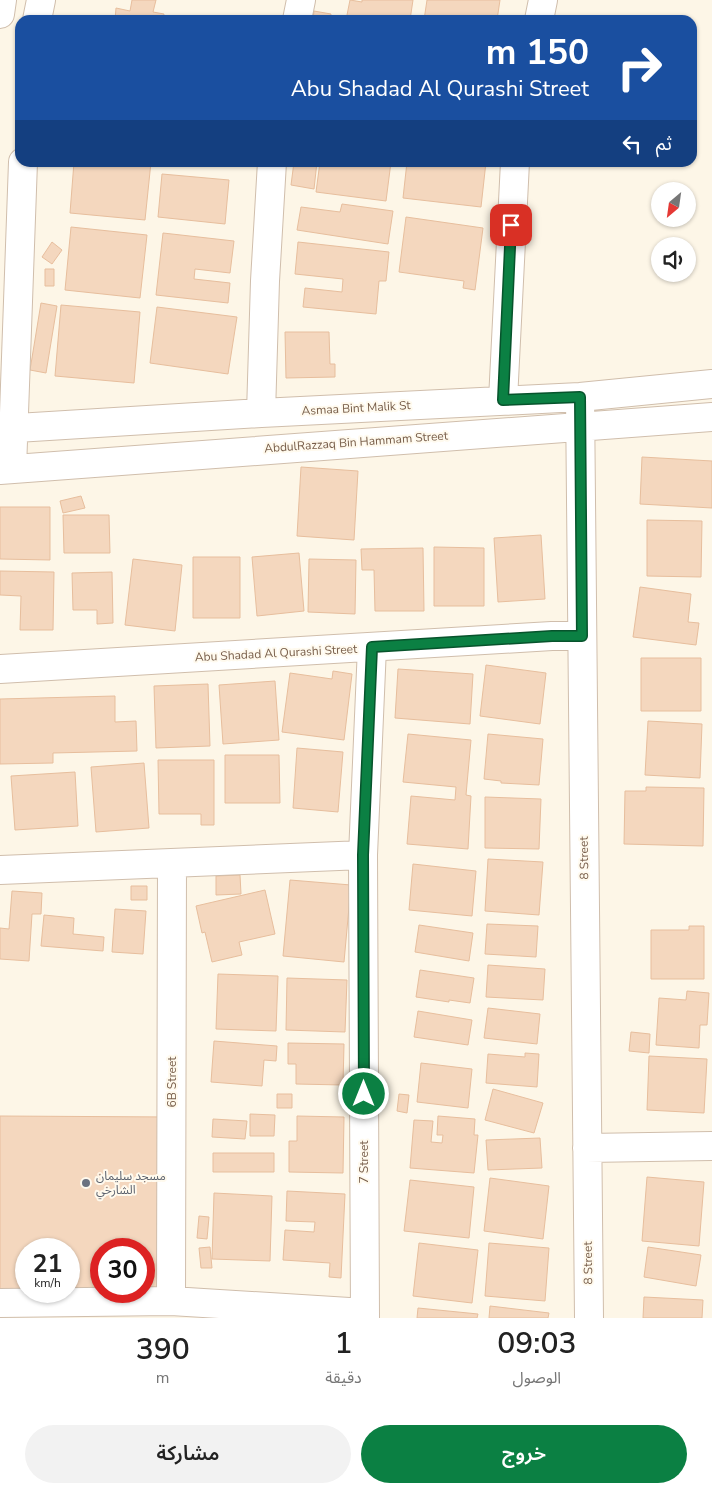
<!DOCTYPE html>
<html lang="ar">
<meta charset="utf-8">
<style>
body{margin:0;font-family:"Nunito Sans","Noto Sans Arabic",sans-serif;background:#f2f2f2;color:#222;direction:rtl;height:100vh;display:flex;flex-direction:column;font-size:19px;white-space:nowrap}
*{box-sizing:border-box;margin:0}
p{font-size:16px;color:#767676}
.icon{flex:none;width:28px;height:28px;fill:none;stroke:currentColor;stroke-width:2;stroke-linecap:round;stroke-linejoin:round}
.map{position:relative;height:1318px;overflow:hidden;direction:ltr}
.side{display:flex;flex-direction:column;background:#fff;flex:1}
.side>*{flex:none}
.hud{position:absolute;left:15px;top:15px;width:682px;height:152px;border-radius:15px;box-shadow:0 1px 4px #0004;direction:rtl;background:#1a4fa0;color:#fff;overflow:hidden}
.needle{width:32px;rotate:209deg}
.controls{position:absolute;left:651px;top:182px;display:grid;gap:10px}
.controls a{display:grid;place-items:center;width:45px;height:45px;border-radius:50%;background:#fff;box-shadow:0 1px 4px #0004;font-size:25px}
.speed{position:absolute;left:15px;top:1238px;display:flex;gap:10px;font-size:25px;font-weight:700;text-align:center}
.speed>*{display:grid;place-content:center;width:65px;height:65px;border-radius:50%;background:#fff;box-shadow:0 1px 4px #0004;line-height:1}
.speed small{font-size:12px;font-weight:400}
.speed .limit{border:8px solid #d22;background:#fff;color:#111}
.pin{position:absolute;display:grid;place-items:center;width:42px;height:42px;color:#fff;margin:-21px;border-radius:10px;box-shadow:0 2px 8px #0006}
.me{position:absolute;width:55px;margin:-28px;rotate:0deg;stroke-linejoin:round;filter:drop-shadow(0 0 4px #0008)}
.turn{display:flex;align-items:center;gap:18px;height:105px;padding:0 25px;font-size:22px}
.turn .icon{width:65px;height:65px;stroke-width:2.5}
.turn b{display:block;font-size:35px;line-height:42px}
.then{display:flex;align-items:center;height:48px;padding:0 25px;background:#0003;gap:10px;font-size:19px}
.eta{display:flex;justify-content:space-evenly;align-items:center;height:85px;text-align:center}
.eta b{font-size:30px;font-weight:600;line-height:35px}
.primary-button{display:flex;gap:10px;margin-top:auto;padding:10px 25px}
.primary-button a{flex:1;height:58px;border-radius:30px;background:#0b8043;color:#fff;font-size:20px;font-weight:600;line-height:58px;text-align:center}
.primary-button a+a{background:#f2f2f2;color:#222}
.map>svg:first-child{display:block}
.building{fill:#f4d7be;stroke:#e7be9d;fill-rule:evenodd}
.lines{fill:none;stroke-linecap:round;stroke-linejoin:round}
.minor-casing{stroke:#d0beac;stroke-width:30}
.minor{stroke:#fff;stroke-width:28}
.route-casing{stroke:#07532c;stroke-width:12}
.route{stroke:#0b8043;stroke-width:9}
.worship-dot{fill:#6b7280;stroke:#fffaee;stroke-width:2}
.labels{text-anchor:middle;stroke-width:4;stroke-linejoin:round;paint-order:stroke}
.street-label{font-size:12px;fill:#785e4a;stroke:#fffaee}
.worship-label{font-size:12px;fill:#5b616d;stroke:#fffaee;text-anchor:start}
</style>
<div class="map">
<svg width="712" height="1318" viewBox="0 0 712 1318">
<rect width="100%" height="100%" fill="#fdf6e7"/>
<!-- building -->
<path class="building" d="M132 0H156L153 12 164 14 163 20H115L116 8 130 11Z
M350 0 362 2V0H413L410 20H346Z
M427 0H500L497 20H424Z
M314 11 331 14 330 20H313Z
M74 162H151L145 220 70 213Z
M294 162H317L314 189 291 185Z
M320 162H391L386 201 316 192Z
M407 162H486L481 207 403 198Z
M162 174 229 180 225 224 158 217Z
M342 204 393 211 388 244 297 230 301 207 340 212Z
M406 217 483 228 475 290 463 288 464 281 399 272Z
M71 227 147 235 140 298 65 290Z
M163 233 234 241 230 273 195 269 194 279 230 283 228 303 156 295Z
M52 242 62 250 52 264 42 257Z
M298 242 389 252 386 281H379L376 314 303 307 305 288 342 292 343 279 295 274Z
M45 269H54V286H45Z
M41 303 57 306 46 373 30 370Z
M61 305 140 312 134 383 55 376Z
M157 307 237 317 228 374 150 363Z
M285 332H329L330 364H335V377L286 378Z
M642 457 712 461V508L640 504Z
M301 467 358 471 354 540 297 536Z
M81 496 85 508 63 513 60 501Z
M0 507H50V560L0 559Z
M63 515H109L110 553H64Z
M647 520 702 521 701 577 647 576Z
M541 535 545 599 498 602 494 538Z
M434 547 484 548V606H434Z
M423 548 424 611H375L374 570H362L361 549Z
M299 553 304 611 257 616 252 557Z
M193 557H240V618H193Z
M133 559 182 565 175 631 125 625Z
M309 559 356 560 355 614 308 612Z
M0 571 54 572 53 630H20L21 596 0 595Z
M112 572 113 623 97 624V610H73L72 573Z
M640 587 691 594 688 622 699 623 696 645 633 637Z
M641 658H701V711H641Z
M486 665 546 673 540 724 480 716Z
M398 669 473 674 470 724 395 718Z
M333 671 352 674 344 740 282 732 290 673 332 679Z
M275 681 279 740 223 744 219 685Z
M208 684 210 746 156 748 154 686Z
M115 696V722L136 721 137 751 53 753V763L0 764V699Z
M648 721 702 724 700 778 645 775Z
M408 734 471 740 466 795 471 796 468 849 407 844 411 796 455 800 456 787 403 782Z
M488 734 543 739 539 785 501 783V781L484 779Z
M297 748 343 752 338 812 293 808Z
M225 755H279L280 803H225Z
M158 760H214V825H201V814H159Z
M144 763 149 828 96 832 91 767Z
M75 772 78 826 15 830 11 776Z
M646 787 704 788 703 846 624 844 625 791H646Z
M485 797 541 799 539 849 485 848Z
M488 859 543 862 539 915 485 911Z
M413 864 476 871 472 916 409 910Z
M240 875 241 894 216 895V876Z
M290 880 351 885 344 962 283 956Z
M131 886H147V900H131Z
M265 890 275 934 239 942 242 955 212 962 205 932 202 933 196 906Z
M12 891 42 893 41 914H32L29 961 0 959V928L9 929Z
M115 909 146 911 143 954 112 952Z
M44 915 74 918 73 934 104 937 103 951 41 946Z
M487 924 538 926 536 957 485 954Z
M419 925 473 933 469 961 415 952Z
M689 926H704V979H651V930H689Z
M488 965 545 969 543 1000 486 997Z
M420 970 474 978 470 1003 449 1000V1002L416 997Z
M218 974 278 976 276 1031 216 1029Z
M287 978 347 980 345 1032 286 1030Z
M687 991 709 993 707 1025H700L699 1048 656 1045 659 998 686 1000Z
M488 1008 540 1014 537 1044 484 1038Z
M418 1011 472 1020 468 1045 414 1037Z
M631 1032 650 1034 649 1053 629 1051Z
M214 1041 277 1046 276 1061 264 1060 262 1086 211 1082Z
M288 1043 344 1044 343 1085 296 1084V1064H288Z
M525 1053 539 1054 537 1087 486 1083 488 1054 525 1057Z
M649 1056 707 1059 704 1113 647 1110Z
M421 1063 472 1069 468 1108 417 1102Z
M493 1089 543 1103 534 1133 485 1120Z
M277 1094H292V1108H277Z
M399 1094 409 1095 407 1113 397 1111Z
M250 1114 275 1115 274 1136H250Z
M0 1116 172 1117 171 1301 0 1303ZM26 1249H69V1291H26ZM101 1249H144V1291H101Z
M297 1116 344 1117 343 1173 289 1172V1141H297Z
M438 1116 475 1119 474 1135H478L474 1173 410 1168 414 1120 433 1121 431 1142 442 1143 443 1135H437Z
M213 1119 247 1121 245 1139 212 1137Z
M540 1138 542 1168 488 1170 486 1140Z
M213 1153H274V1172H213Z
M647 1177 704 1182 699 1246 642 1241Z
M490 1178 549 1186 543 1239 484 1231Z
M410 1180 474 1187 469 1238 404 1231Z
M287 1191 345 1194 341 1278 329 1277 330 1263 283 1260 285 1230 314 1232 315 1222 286 1221Z
M214 1193 272 1196 270 1261 212 1259Z
M199 1216 209 1217 207 1239 197 1238Z
M419 1243 478 1250 472 1303 413 1296Z
M489 1243 549 1248 545 1301 485 1296Z
M210 1247 212 1268H201L199 1248Z
M648 1247 701 1255 696 1286 644 1277Z
M644 1297 703 1300 702 1318H643Z
M490 1306 549 1313 548 1318H489Z
M418 1308 478 1314 477 1318H417Z"/>
<g class="lines">
<!-- minor casing -->
<g class="minor-casing">
<path id="minor" d="M0 14 2 0
M37 20 41 0
M297 20 301 0
M539 20 543 0
M580 397 589 1318
M503 400 515 162
M261 413 265 281 272 162
M0 429 261 413 580 397 712 384
M12 469 23 162
M0 470 712 417
M0 669 552 636H582
M0 870 363 855
M587 1148 712 1146
M171 1301 172 863
M0 1303 171 1301 365 1313
M365 1318 363 855 372 647"/>
</g>
<!-- minor -->
<use href="#minor" class="minor"/>
</g>
<g class="lines">
<!-- route casing -->
<g class="route-casing">
<path id="route" d="M364 1094 363 855 372 647 552 636H582L580 397 503 400 511 225"/>
</g>
<!-- route -->
<use href="#route" class="route"/>
</g>
<!-- markers -->
<circle class="worship-dot" cx="86" cy="1183" r="5"/>
<g class="labels">
<!-- street labels -->
<g class="street-label">
<text transform="translate(356 408) rotate(-3)" y="4">Asmaa Bint Malik St</text>
<text transform="translate(356 442) rotate(-4)" y="4">AbdulRazzaq Bin Hammam Street</text>
<text transform="translate(276 653) rotate(-3)" y="4">Abu Shadad Al Qurashi Street</text>
<text transform="translate(584 858) rotate(-91)" y="4">8 Street</text>
<text transform="translate(172 1082) rotate(-90)" y="4">6B Street</text>
<text transform="translate(364 1162) rotate(-90)" y="4">7 Street</text>
<text transform="translate(588 1263) rotate(-91)" y="4">8 Street</text>
</g>
<!-- worship labels -->
<g class="worship-label">
<text x="96" y="1180">مسجد سليمان<tspan x="96" dy="14">الشارخي</tspan></text>
</g>
</g>
</svg>
<div class="controls">
<a><svg class="needle" viewBox="-14 -14 28 28"><path d="M0-13l5 13h-10z" fill="#e53935"/><path d="M0 13l5-13h-10z" fill="#767676"/></svg></a>
<a><svg class="icon" aria-label="sound" viewBox="0 0 24 24"><path d="M4 9h4l5-4v14l-5-4H4zM17 9q2 3 0 6"/></svg></a>
</div>
<div class="speed"><div>21<small>km/h</small></div><div class="limit">30</div></div>
<div class="pin" style="left:511px;top:225px;background:#d93025"><svg class="icon" aria-label="arrive" viewBox="0 0 24 24"><path d="M6 21V4h12l-3 4 3 4H6"/></svg></div>
<svg class="me" style="left:364px;top:1094px" viewBox="-20 -20 40 40"><circle r="17" fill="#0b8043" stroke="#fff" stroke-width="3"/><path d="M0-11L8 9 0 5-8 9z" fill="#fff"/></svg>
<div class="hud">
<div class="turn"><svg class="icon" aria-label="right" viewBox="0 0 24 24"><path d="M7 20v-9h11M14 6l5 5-5 5"/></svg><div><b>150 m</b>Abu Shadad Al Qurashi Street</div></div>
<div class="then">ثم<svg class="icon" aria-label="left" viewBox="0 0 24 24"><path d="M17 20v-9H6M10 6l-5 5 5 5"/></svg></div>
</div>
</div>
<section class="side">
<div class="eta">
<div><b>09:03</b><p>الوصول</p></div>
<div><b>1</b><p>دقيقة</p></div>
<div><b>390</b><p>m</p></div>
</div>
<div class="primary-button"><a>خروج</a><a>مشاركة</a></div>
</section>
